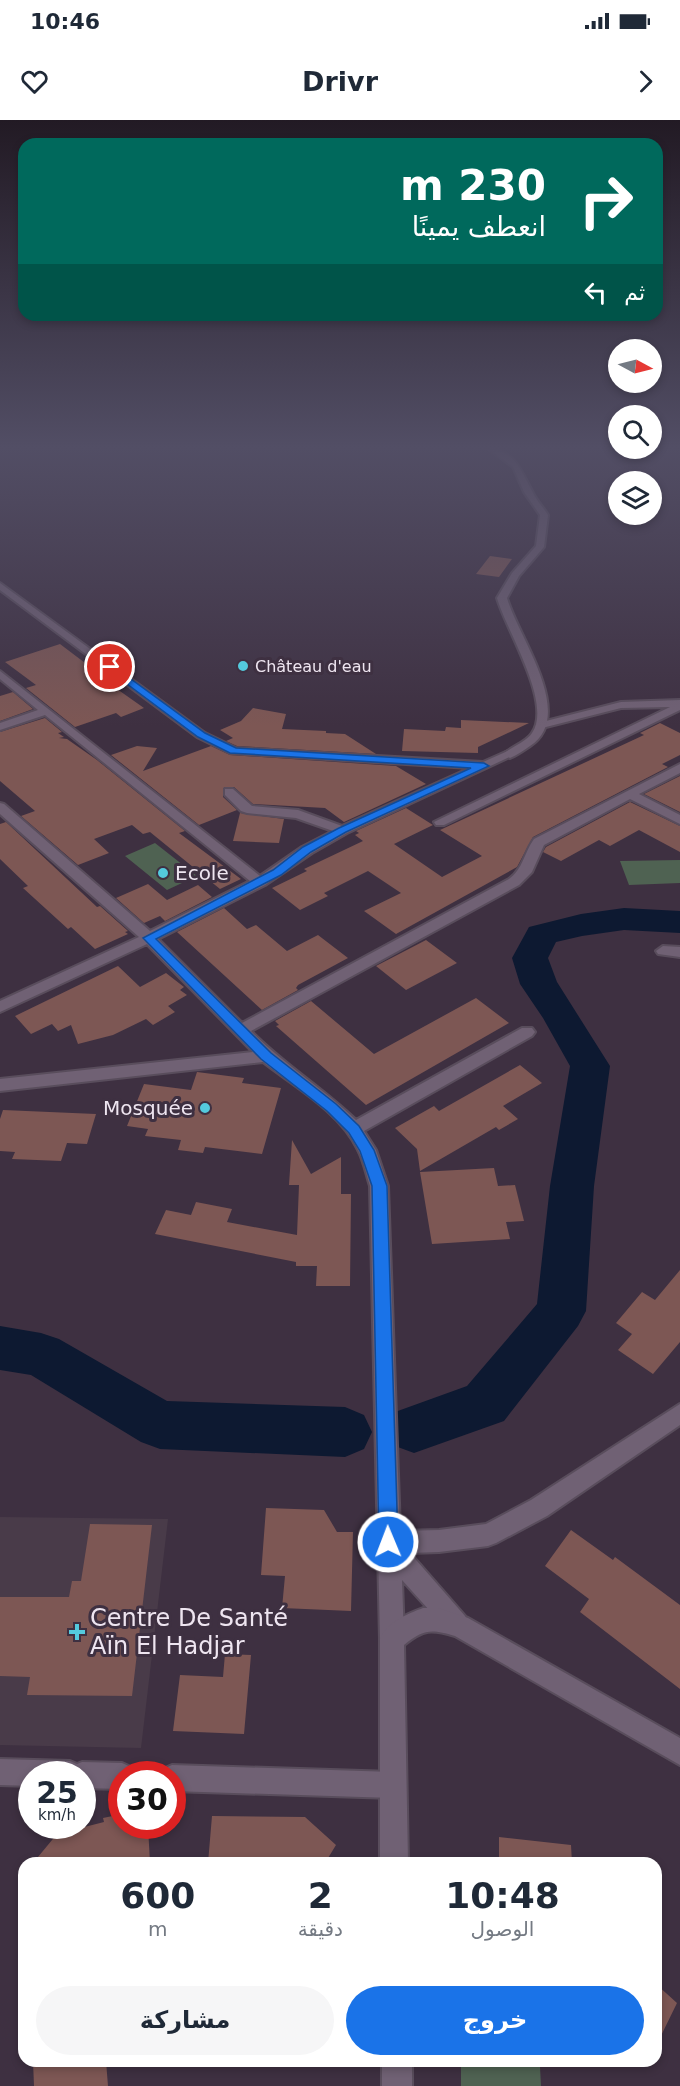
<!DOCTYPE html>
<html lang="ar">
<meta charset="utf-8">
<style>
body{margin:0;font-family:"DejaVu Sans","Noto Naskh Arabic",sans-serif;background:#f6f6f7;color:#1f2937;direction:rtl;height:100vh;display:flex;flex-direction:column;font-size:22px;white-space:nowrap}
*{box-sizing:border-box;margin:0}
p{font-size:20px;color:#747a83}
.icon{flex:none;width:33px;height:33px;fill:none;stroke:currentColor;stroke-width:2;stroke-linecap:round;stroke-linejoin:round}
.map{position:relative;flex:1;overflow:hidden;direction:ltr}
.panel{position:absolute;left:18px;top:1737px;width:644px;height:210px;display:flex;flex-direction:column;background:#fff;border-radius:18px;box-shadow:0 3px 9px #0003;direction:rtl}
.panel>*{flex:none}
.hud{position:absolute;left:18px;top:18px;width:645px;height:183px;border-radius:18px;box-shadow:0 3px 9px #0003;direction:rtl;background:#00695c;color:#fff;overflow:hidden}
.needle{width:39px;rotate:97deg}
.controls{position:absolute;left:608px;top:219px;display:grid;gap:12px}
.controls a{display:grid;place-items:center;width:54px;height:54px;border-radius:50%;background:#fff;box-shadow:0 3px 9px #0003;font-size:30px}
.speed{position:absolute;left:18px;top:1641px;display:flex;gap:12px;font-size:30px;font-weight:700;text-align:center}
.speed>*{display:grid;place-content:center;width:78px;height:78px;border-radius:50%;background:#fff;box-shadow:0 3px 9px #0003;line-height:1}
.speed small{font-size:15px;font-weight:400}
.speed .limit{border:9px solid #d22;background:#fff;color:#111}
.pin{position:absolute;display:grid;place-items:center;width:51px;height:51px;color:#fff;margin:-26px;border:3px solid #fff;border-radius:50%;box-shadow:0 2px 6px #0007}
.me{position:absolute;width:66px;margin:-33px;rotate:359deg;stroke-linejoin:round;filter:drop-shadow(0 0 4px #0008)}
.turn{display:flex;align-items:center;gap:21px;height:126px;padding:0 18px;font-size:27px}
.turn .icon{width:78px;height:78px;stroke-width:2.5}
.turn b{display:block;font-size:42px;line-height:51px}
.then{display:flex;align-items:center;height:57px;padding:0 18px;background:#0003;gap:12px;font-size:22px}
.eta{display:flex;justify-content:space-evenly;align-items:center;height:102px;text-align:center}
.eta b{font-size:36px;font-weight:700;line-height:42px}
.cta{display:flex;gap:12px;margin-top:auto;padding:12px 18px}
.cta a{flex:1;height:69px;border-radius:36px;background:#1a73e8;color:#fff;font-size:24px;font-weight:700;line-height:69px;text-align:center}
.cta a+a{background:#f6f6f7;color:#1f2937}
.status{display:flex;justify-content:space-between;align-items:center;height:42px;padding:0 30px;background:#fff;direction:ltr}
.status svg{height:16px;fill:currentColor}
header{display:flex;justify-content:space-between;align-items:center;height:78px;padding:0 18px;background:#fff;font-size:27px;font-weight:700}
.map>svg:first-child{display:block}
.medical{fill:#493b49}
.green{fill:#4f6252}
.lines{fill:none;stroke-linecap:round;stroke-linejoin:round}
.river{fill:#0d1931;fill-rule:evenodd}
.building{fill:#7d5754}
.minor-casing{stroke:#594d5c;stroke-width:4}
.tertiary-casing{stroke:#594d5c;stroke-width:4}
.secondary-casing{stroke:#594d5c;stroke-width:4}
.minor{fill:#706174;fill-rule:evenodd}
.tertiary{fill:#706174;fill-rule:evenodd}
.secondary{fill:#706174;fill-rule:evenodd}
.route{fill:#1a73e8;stroke:#114b97;stroke-width:1.5}
.poi-dot{fill:#54cadd;stroke:#3e3041;stroke-width:2}
.labels{text-anchor:middle;stroke-width:6;stroke-linejoin:round;paint-order:stroke}
.far-poi-label{font-size:16px;fill:#eee5f0;stroke:#3e3041;text-anchor:start}
.poi-label{font-size:20px;fill:#eee5f0;stroke:#3e3041;text-anchor:start}
.near-poi-label{font-size:24px;fill:#eee5f0;stroke:#3e3041;text-anchor:start}
</style>
<div class="status"><b>10:46</b><svg viewBox="0 0 49 12"><path d="M0 12V9h3v3zM5 12V6h3v6zM10 12V3h3v9zM15 12V0h3v12zM26 1h20v11H26zM47 4h2v5h-2z"/></svg></div>
<header><svg class="icon" aria-label="forward" viewBox="0 0 24 24"><path d="M9 5l7 7-7 7"/></svg>Drivr<svg class="icon" aria-label="heart" viewBox="0 0 24 24"><path d="M12 20l-8-8c-3-5 5-10 8-4 3-6 11-1 8 4z"/></svg></header>
<div class="map">
<svg width="680" height="1966" viewBox="0 0 680 1966">
<rect width="100%" height="100%" fill="#3e3041"/>
<!-- medical -->
<path class="medical" d="M0 1397 168 1399 141 1628 0 1625Z"/>
<!-- green -->
<path class="green" d="M155 723 197 756 167 770 125 736Z
M680 740V763L629 765 620 741Z
M461 1941 540 1947 541 1966H461Z"/>
<g class="lines">
<!-- river -->
<path class="river" d="M624 788 680 791V813L624 810 582 816 556 822 548 838 557 862 610 946 594 1066 586 1191 578 1206 504 1301 414 1333 395 1326 387 1309 395 1292 467 1266 537 1184 550 1066 570 946 543 898 520 864 512 838 529 807 581 794Z
M0 1206 41 1213 59 1219 167 1281 345 1287 364 1295 372 1312 364 1329 345 1337 160 1329 141 1322 31 1255 0 1250Z"/>
</g>
<!-- building -->
<path class="building" d="M490 436 512 439 499 457 476 454Z
M60 524 93 549 90 550 144 588 121 597 116 593 75 607 26 568 36 565 5 542Z
M13 572 33 589 0 601V576Z
M253 588 286 594 282 609 326 611V613L345 614 376 634 237 626 226 621 233 618 220 610 241 601Z
M45 598 62 612 58 613 64 617 59 618 67 619 97 640 185 711 179 713 241 759 220 769 150 712 143 714 132 705 94 719 109 733 78 745 21 696 35 691 0 661V612Z
M461 600 529 603 478 627V633L402 631 404 609 445 611 446 607 461 608Z
M660 603 680 613V635L662 644 668 647 533 717 517 747 396 814 364 791 401 773 368 751 324 773 328 776 300 790 272 768 307 751 304 749 363 721 355 715 359 713 356 711 406 688 433 705 394 724 442 757 482 736 440 710 644 615 640 613Z
M137 626 157 628 143 651 211 626 230 635 396 646 426 664 344 702 325 688 253 684 234 667H225L223 669V677L237 690 199 705 111 635Z
M680 656V692L644 674Z
M630 682 680 706V732L639 710 610 726 599 720 561 741 543 732 546 727Z
M240 693 284 699 279 723 233 721Z
M6 702 97 787 100 786 128 811 125 812 128 814 95 829 71 807 68 809 23 768 28 766 0 739V704Z
M148 764 167 780 198 765 212 777 165 801 160 796 144 803 116 778Z
M224 788 247 809 256 805 287 831 318 815 348 838 298 865 296 868 298 870 262 890 177 812Z
M426 820 457 843 406 870 376 846Z
M118 846 140 867 166 853 184 867 180 870 187 875 168 886 175 892 153 905 146 899 113 915 78 924 71 905 58 911 52 904 31 914 15 896Z
M476 878 509 903 366 985 276 906 279 905 275 901 311 881 374 934Z
M520 945 542 963 503 986 518 999 499 1010 496 1007 420 1051 417 1029 395 1008 434 986 439 991Z
M197 952 244 958 242 963 281 968 262 1034 205 1027 203 1033 178 1030 181 1020 145 1016 148 1009 127 1006 144 964 191 970Z
M3 990 96 994 87 1024 67 1023 61 1041 12 1039 15 1032 0 1031V999Z
M292 1020 311 1054 341 1037V1074H351L350 1166H316L317 1146H296V1142L155 1114 166 1090 191 1095 196 1082 232 1089 227 1102 297 1115 299 1065H289Z
M494 1048 498 1066 515 1065 524 1101 506 1102 510 1119 432 1124 420 1052Z
M680 1150V1222L653 1254 618 1230 632 1214 616 1203 642 1172 655 1180Z
M266 1388 324 1390 337 1412H353L351 1491 282 1488 285 1456 261 1455Z
M90 1404 152 1405 132 1576 27 1575 30 1557 0 1556V1477H69L72 1461H81Z
M571 1410 613 1440 615 1437 680 1485V1569L580 1492 589 1479 545 1446Z
M225 1534 251 1535 244 1614 173 1611 180 1555 223 1557Z
M122 1694V1706H148L150 1743H33L57 1714 104 1702 103 1698Z
M212 1696 305 1697 336 1725 325 1743H208Z
M499 1717 571 1725 572 1743H499Z
M656 1864 677 1883 656 1926Z
M33 1941H106L108 1966H34Z"/>
<g class="lines">
<!-- minor casing -->
<g class="minor-casing">
<path id="minor" d="M0 463 205 613 236 628 483 642 510 630 516 634 347 713 312 733 265 765 158 819 242 903 509 759C523 749 524 733 534 719L680 644V653L639 674 680 695V704L630 679 544 725 532 752 519 765 251 911C283 944 323 968 356 1000L522 908H532L535 912 532 916 364 1011 376 1030 388 1066 400 1411 439 1410 486 1404 531 1380 680 1284V1305L547 1396 496 1423 488 1426 439 1432 410 1433 465 1496 469 1504 465 1512 457 1516 449 1512 402 1460 404 1519 400 1527 392 1531 384 1527 380 1519 370 1066C366 1054 364 1041 358 1030 340 992 295 967 263 942L0 971V959L253 932 147 824 0 892V881L139 817 0 694V683L4 684 150 811 250 761 45 595 0 610V603L38 590 0 559V551L260 756 302 727 333 711 296 698 247 693 241 691 225 675V669H233L252 686 298 690 342 706 470 648 230 633 197 617 0 470Z
M680 580V590L444 705H436L434 702 670 587 621 588 542 608 538 607V603L621 582Z
M663 826 680 827V837L658 834 656 831Z
M0 1639 70 1641 77 1644 82 1642 122 1643 131 1647 134 1654H122V1669L82 1668V1654H32V1666L0 1665Z
M172 1645 393 1652 402 1656 406 1665 402 1674 393 1678 172 1671V1654H161L163 1649Z"/>
</g>
<!-- tertiary casing -->
<g class="tertiary-casing">
<path id="tertiary" d="M490 330C515 330 522 353 532 371 536 380 543 387 548 395L544 427 519 456 507 478C518 517 577 595 530 626 524 630 517 635 510 638L504 634 506 632C514 626 527 621 532 613 553 583 506 510 497 478L512 453 536 426 540 395 524 372 513 347Z"/>
</g>
<!-- secondary casing -->
<g class="secondary-casing">
<path id="secondary" d="M423 1488H438L468 1498 680 1618V1645L455 1516C431 1509 424 1509 404 1525L408 1743H380V1519C387 1502 407 1494 423 1488Z
M382 1941H412V1966H382Z"/>
</g>
<!-- minor -->
<use href="#minor" class="minor"/>
<!-- tertiary -->
<use href="#tertiary" class="tertiary"/>
<!-- secondary -->
<use href="#secondary" class="secondary"/>
</g>
<!-- sky -->
<linearGradient id="sky" x2="0" y2="1"><stop stop-color="#221a24"/><stop offset="0.54" stop-color="#524e65"/><stop offset="1" stop-color="#524e65" stop-opacity="0"/></linearGradient>
<rect width="680" height="606" fill="url(#sky)"/>
<!-- route -->
<path class="route" d="M107 546H113L205 613 236 628 484 643 489 646 346 712 311 732 281 755 156 819 271 933 336 984 359 1006 374 1030 387 1066 398 1422 395 1428 388 1431 382 1428 379 1422 372 1066 360 1031 349 1013 327 991 261 939 143 818 273 750 303 727 339 708 471 648 230 633 198 617 107 549Z"/>
<!-- markers -->
<g class="poi-dot">
<circle cx="243" cy="546" r="6"/>
<circle cx="163" cy="753" r="6"/>
<circle cx="205" cy="988" r="6"/>
<path d="M74 1503h6v6h6v6h-6v6h-6v-6h-6v-6h6z"/>
</g>
<g class="labels">
<!-- far-poi labels -->
<g class="far-poi-label">
<text x="255" y="552">Château d'eau</text>
</g>
<!-- poi labels -->
<g class="poi-label">
<text x="175" y="760">Ecole</text>
<text x="193" y="995" text-anchor="end">Mosquée</text>
</g>
<!-- near-poi labels -->
<g class="near-poi-label">
<text x="90" y="1506">Centre De Santé<tspan x="90" dy="28">Aïn El Hadjar</tspan></text>
</g>
</g>
</svg>
<div class="controls">
<a><svg class="needle" viewBox="-14 -14 28 28"><path d="M0-13l5 13h-10z" fill="#e53935"/><path d="M0 13l5-13h-10z" fill="#747a83"/></svg></a>
<a><svg class="icon" aria-label="search" viewBox="0 0 24 24"><circle cx="10" cy="10" r="6"/><path d="M15 15l6 6"/></svg></a>
<a><svg class="icon" aria-label="layers" viewBox="0 0 24 24"><path d="M12 4l9 5-9 5-9-5zM3 14l9 5 9-5"/></svg></a>
</div>
<div class="speed"><div>25<small>km/h</small></div><div class="limit">30</div></div>
<div class="pin" style="left:110px;top:547px;background:#d93025"><svg class="icon" aria-label="arrive" viewBox="0 0 24 24"><path d="M6 21V4h12l-3 4 3 4H6"/></svg></div>
<svg class="me" style="left:388px;top:1422px" viewBox="-20 -20 40 40"><circle r="17" fill="#1a73e8" stroke="#fff" stroke-width="3"/><path d="M0-11L8 9 0 5-8 9z" fill="#fff"/></svg>
<div class="hud">
<div class="turn"><svg class="icon" aria-label="right" viewBox="0 0 24 24"><path d="M7 20v-9h11M14 6l5 5-5 5"/></svg><div><b>230 m</b>انعطف يمينًا</div></div>
<div class="then">ثم<svg class="icon" aria-label="left" viewBox="0 0 24 24"><path d="M17 20v-9H6M10 6l-5 5 5 5"/></svg></div>
</div>
<section class="panel">
<div class="eta">
<div><b>10:48</b><p>الوصول</p></div>
<div><b>2</b><p>دقيقة</p></div>
<div><b>600</b><p>m</p></div>
</div>
<div class="cta"><a>خروج</a><a>مشاركة</a></div>
</section>
</div>
